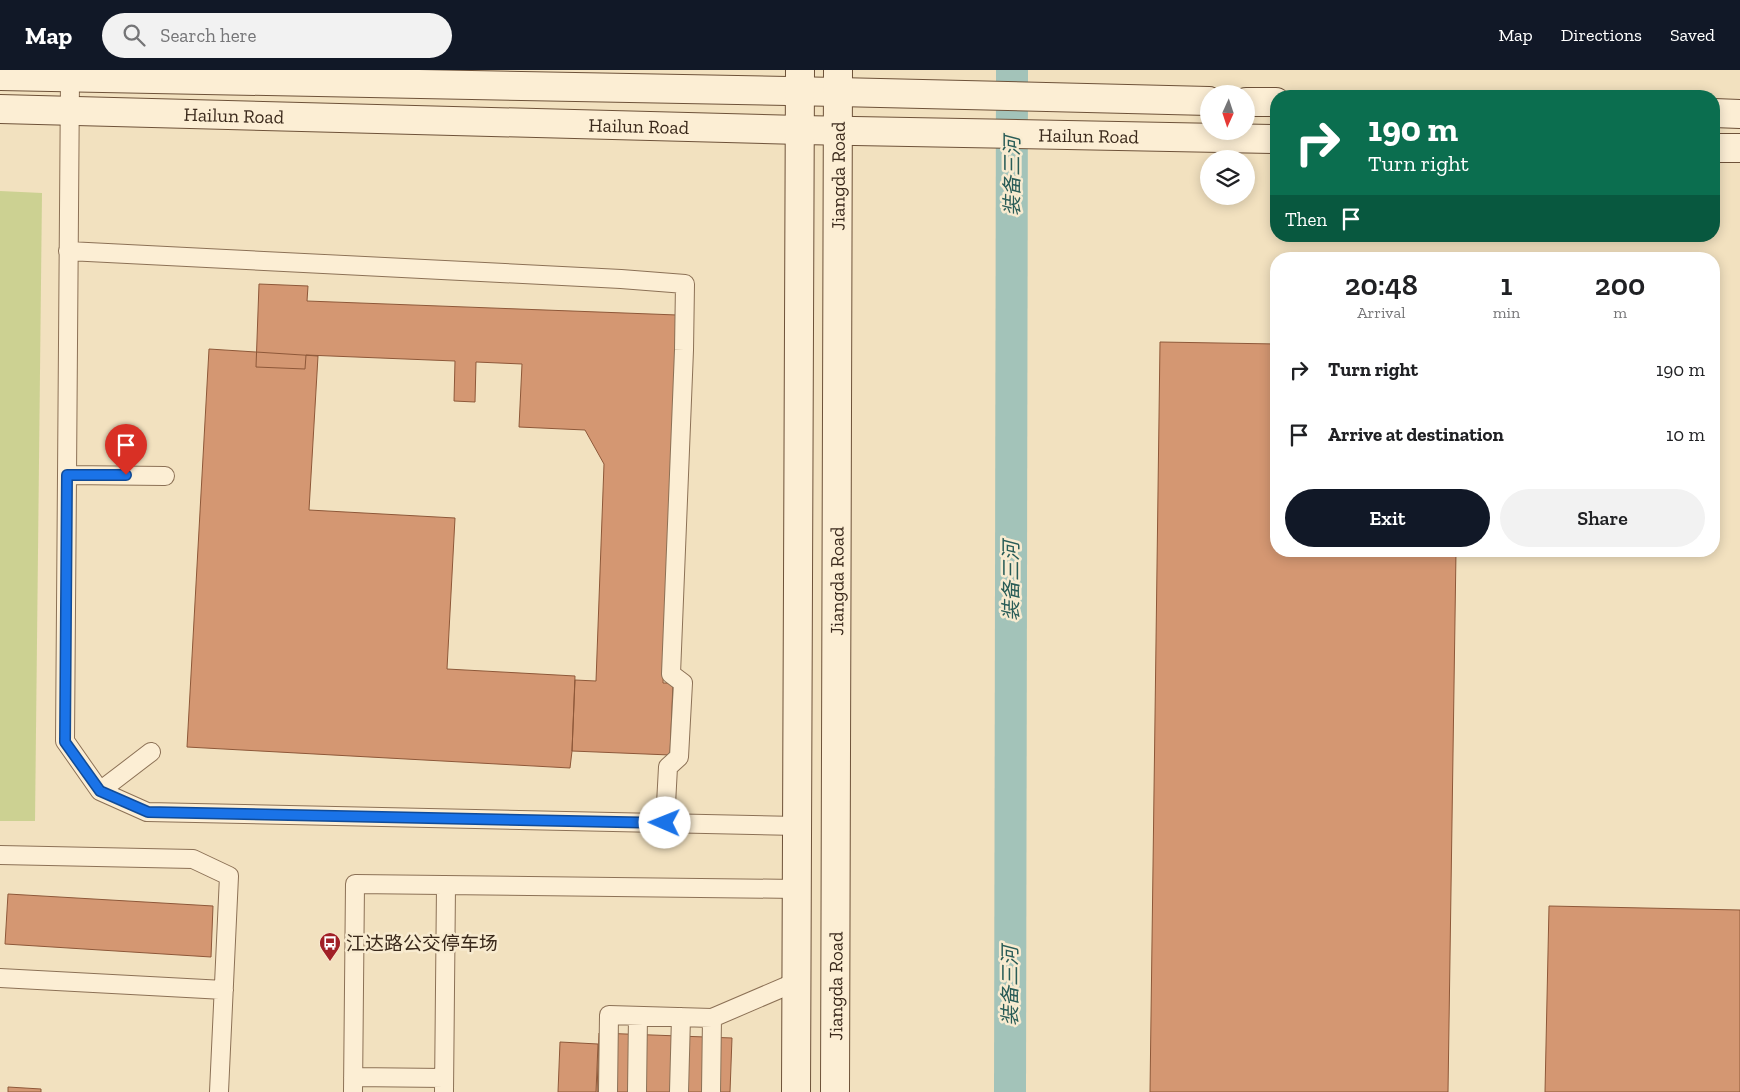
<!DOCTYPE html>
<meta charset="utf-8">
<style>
body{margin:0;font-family:"Zilla Slab","Noto Sans SC",serif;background:#f2f2f2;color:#202124;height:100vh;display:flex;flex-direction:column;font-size:19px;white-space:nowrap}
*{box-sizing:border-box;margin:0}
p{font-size:16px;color:#757577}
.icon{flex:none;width:28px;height:28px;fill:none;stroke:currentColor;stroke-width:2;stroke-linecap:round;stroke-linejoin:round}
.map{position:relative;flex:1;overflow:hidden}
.panel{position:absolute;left:1270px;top:182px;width:450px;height:305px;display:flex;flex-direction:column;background:#fff;border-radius:20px;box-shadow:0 2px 12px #0003}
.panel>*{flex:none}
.guide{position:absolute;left:1270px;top:20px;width:450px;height:152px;border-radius:20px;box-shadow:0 2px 12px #0003;background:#0b6e4f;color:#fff;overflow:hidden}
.needle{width:32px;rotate:183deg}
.fabs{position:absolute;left:1200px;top:15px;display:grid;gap:10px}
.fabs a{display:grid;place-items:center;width:55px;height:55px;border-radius:50%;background:#fff;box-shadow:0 2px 12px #0003;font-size:25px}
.pin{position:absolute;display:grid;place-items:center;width:42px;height:42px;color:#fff;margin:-51px -21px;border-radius:50% 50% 50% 0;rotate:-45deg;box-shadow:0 0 5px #0007}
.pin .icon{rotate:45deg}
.me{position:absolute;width:55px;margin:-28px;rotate:271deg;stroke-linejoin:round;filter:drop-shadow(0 0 4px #0008)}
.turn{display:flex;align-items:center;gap:18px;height:105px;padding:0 15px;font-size:22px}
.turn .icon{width:65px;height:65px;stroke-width:2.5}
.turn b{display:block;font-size:35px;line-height:42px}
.then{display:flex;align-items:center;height:48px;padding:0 15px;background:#0003;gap:10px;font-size:19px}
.eta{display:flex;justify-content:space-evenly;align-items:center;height:85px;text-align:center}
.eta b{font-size:30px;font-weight:600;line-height:35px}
.button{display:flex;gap:10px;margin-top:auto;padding:10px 15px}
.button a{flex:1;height:58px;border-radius:30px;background:#111827;color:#fff;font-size:20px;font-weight:600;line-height:58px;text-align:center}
.button a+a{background:#f2f2f2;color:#202124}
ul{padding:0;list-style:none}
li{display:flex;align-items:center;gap:15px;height:65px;padding:0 15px}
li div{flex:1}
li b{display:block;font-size:19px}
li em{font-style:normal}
header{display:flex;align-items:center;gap:30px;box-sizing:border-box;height:70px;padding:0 25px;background:#111827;color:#fff}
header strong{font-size:24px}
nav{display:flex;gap:28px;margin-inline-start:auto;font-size:18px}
.search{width:350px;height:45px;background:#f2f2f2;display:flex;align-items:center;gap:12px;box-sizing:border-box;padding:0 18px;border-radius:28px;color:#757577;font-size:19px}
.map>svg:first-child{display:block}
.green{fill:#ccd192}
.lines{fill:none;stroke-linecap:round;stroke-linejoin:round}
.canal{stroke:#a3c3b9;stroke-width:32}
.building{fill:#d49772;stroke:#8e5839}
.lane-casing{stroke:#8c7156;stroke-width:20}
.secondary-casing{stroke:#6e5239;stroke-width:30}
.lane{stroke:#fceed4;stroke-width:18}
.secondary{stroke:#fceed4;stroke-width:28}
.route-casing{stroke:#114b97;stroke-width:12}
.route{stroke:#1a73e8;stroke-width:9}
.labels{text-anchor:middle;stroke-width:5;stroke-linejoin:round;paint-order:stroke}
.street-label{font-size:19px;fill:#3b2a1c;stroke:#f8ebd0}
.poi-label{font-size:19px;fill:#3b2a1c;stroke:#f8ebd0;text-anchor:start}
.water-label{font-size:20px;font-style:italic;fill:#295c57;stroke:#f8ebd0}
</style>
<header>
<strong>Map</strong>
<div class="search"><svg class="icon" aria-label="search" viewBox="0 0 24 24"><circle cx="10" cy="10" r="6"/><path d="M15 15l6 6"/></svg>Search here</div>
<nav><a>Map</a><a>Directions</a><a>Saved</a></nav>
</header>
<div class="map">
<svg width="1740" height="1022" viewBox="0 0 1740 1022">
<rect width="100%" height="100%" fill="#f2e1bf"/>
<!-- green -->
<path class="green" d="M0 121 42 123 35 751H0Z"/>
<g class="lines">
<!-- canal -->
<path class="canal" d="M1010 1022 1012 0"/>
</g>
<!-- building -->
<path class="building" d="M259 214 308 216 307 231 677 245 663 613H673L670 685 572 681 575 610 596 611 604 394 585 360 519 357 522 294 476 292 475 332 454 331 455 291 306 285 305 299 256 297Z
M1160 272 1276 274V481H1456L1448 1022H1150Z
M209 279 318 286 309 440 455 448 447 599 575 606 572 681 570 698 187 677Z
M8 824 213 836 211 887 5 874Z
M1549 836 1740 840V1022H1545Z
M599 963 732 968 730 1022H597Z
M560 972 598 974 596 1022H558Z
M8 1017 41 1019V1022H8Z"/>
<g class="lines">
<!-- lane casing -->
<g class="lane-casing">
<path id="lane" d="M70 8 65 671 100 721 147 742 797 756
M68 181 621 209 685 214 684 280 671 604 683 613 679 687 668 697 665 753
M67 405 165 406
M100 721 151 682
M0 785 193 789 229 806 219 1022
M0 908 224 920
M353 1007 444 1008
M353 1022 355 814 796 819
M444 1022 446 816
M608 1022 609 945 712 948
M637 1022 638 946
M679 1022 681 947
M711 1022 712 948 796 912"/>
</g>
<!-- secondary casing -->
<g class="secondary-casing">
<g id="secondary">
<path d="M0 6 838 22 1209 31"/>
<path d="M1246 32H1276"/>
<path id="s1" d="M0 39 800 60 1276 69"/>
<path d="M1714 43 1740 44"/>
<path d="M1714 78H1740"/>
<path d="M796 1022 800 0"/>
<path id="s2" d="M835 1022 838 0"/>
</g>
</g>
<!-- lane -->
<use href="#lane" class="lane"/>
<!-- secondary -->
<use href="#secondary" class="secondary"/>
</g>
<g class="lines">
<!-- route casing -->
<g class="route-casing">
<path id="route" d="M126 405H67L65 672 100 721 148 742 665 753"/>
</g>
<!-- route -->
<use href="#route" class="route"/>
</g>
<!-- icons -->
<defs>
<g id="bus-pin" transform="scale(1.125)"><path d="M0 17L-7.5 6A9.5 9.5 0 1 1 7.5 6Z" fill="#a12026" stroke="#f8ebd0"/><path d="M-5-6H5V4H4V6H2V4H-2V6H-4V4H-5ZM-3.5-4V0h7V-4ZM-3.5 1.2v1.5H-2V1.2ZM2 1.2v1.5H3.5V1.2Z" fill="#fff"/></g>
</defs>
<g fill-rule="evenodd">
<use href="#bus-pin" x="330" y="873"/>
</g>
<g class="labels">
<!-- street labels -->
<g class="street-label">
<text dy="7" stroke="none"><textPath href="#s1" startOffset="234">Hailun Road</textPath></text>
<text dy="7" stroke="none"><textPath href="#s1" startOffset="639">Hailun Road</textPath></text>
<text dy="7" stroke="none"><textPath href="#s1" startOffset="1089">Hailun Road</textPath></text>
<text dy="7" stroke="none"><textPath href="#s2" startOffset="916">Jiangda Road</textPath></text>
<text dy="7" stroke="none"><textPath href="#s2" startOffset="511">Jiangda Road</textPath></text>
<text dy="7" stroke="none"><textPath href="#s2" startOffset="106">Jiangda Road</textPath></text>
</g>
<!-- poi labels -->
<g class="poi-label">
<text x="346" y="880">江达路公交停车场</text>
</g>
<!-- water labels -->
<g class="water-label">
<text transform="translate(1012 106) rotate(-90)" y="7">装备三河</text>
<text transform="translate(1011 511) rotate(-90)" y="7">装备三河</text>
<text transform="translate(1010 916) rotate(-90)" y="7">装备三河</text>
</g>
</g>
</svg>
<div class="fabs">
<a><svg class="needle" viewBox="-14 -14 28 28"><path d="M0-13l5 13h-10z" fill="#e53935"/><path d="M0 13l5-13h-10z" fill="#757577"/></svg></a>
<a><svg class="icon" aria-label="layers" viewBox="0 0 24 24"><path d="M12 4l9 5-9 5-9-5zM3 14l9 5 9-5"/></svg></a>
</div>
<div class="pin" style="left:126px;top:405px;background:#d93025"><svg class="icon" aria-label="arrive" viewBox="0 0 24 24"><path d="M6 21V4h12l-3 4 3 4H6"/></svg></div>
<svg class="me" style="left:665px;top:753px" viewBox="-20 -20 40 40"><circle r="19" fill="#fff"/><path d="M0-13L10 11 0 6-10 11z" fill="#1a73e8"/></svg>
<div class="guide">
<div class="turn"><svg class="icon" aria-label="right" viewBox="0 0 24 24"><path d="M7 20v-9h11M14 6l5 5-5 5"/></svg><div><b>190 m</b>Turn right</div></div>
<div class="then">Then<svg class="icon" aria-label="arrive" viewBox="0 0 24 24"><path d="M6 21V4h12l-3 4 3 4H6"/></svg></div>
</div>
<section class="panel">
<div class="eta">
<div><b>20:48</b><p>Arrival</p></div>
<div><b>1</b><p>min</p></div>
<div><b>200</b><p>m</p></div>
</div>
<ul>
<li><svg class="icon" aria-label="right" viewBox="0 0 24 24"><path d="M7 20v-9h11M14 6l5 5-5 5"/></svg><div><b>Turn right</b></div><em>190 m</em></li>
<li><svg class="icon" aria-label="arrive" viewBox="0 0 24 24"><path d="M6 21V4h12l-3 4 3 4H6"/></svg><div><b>Arrive at destination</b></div><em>10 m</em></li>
</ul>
<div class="button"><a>Exit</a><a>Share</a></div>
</section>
</div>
